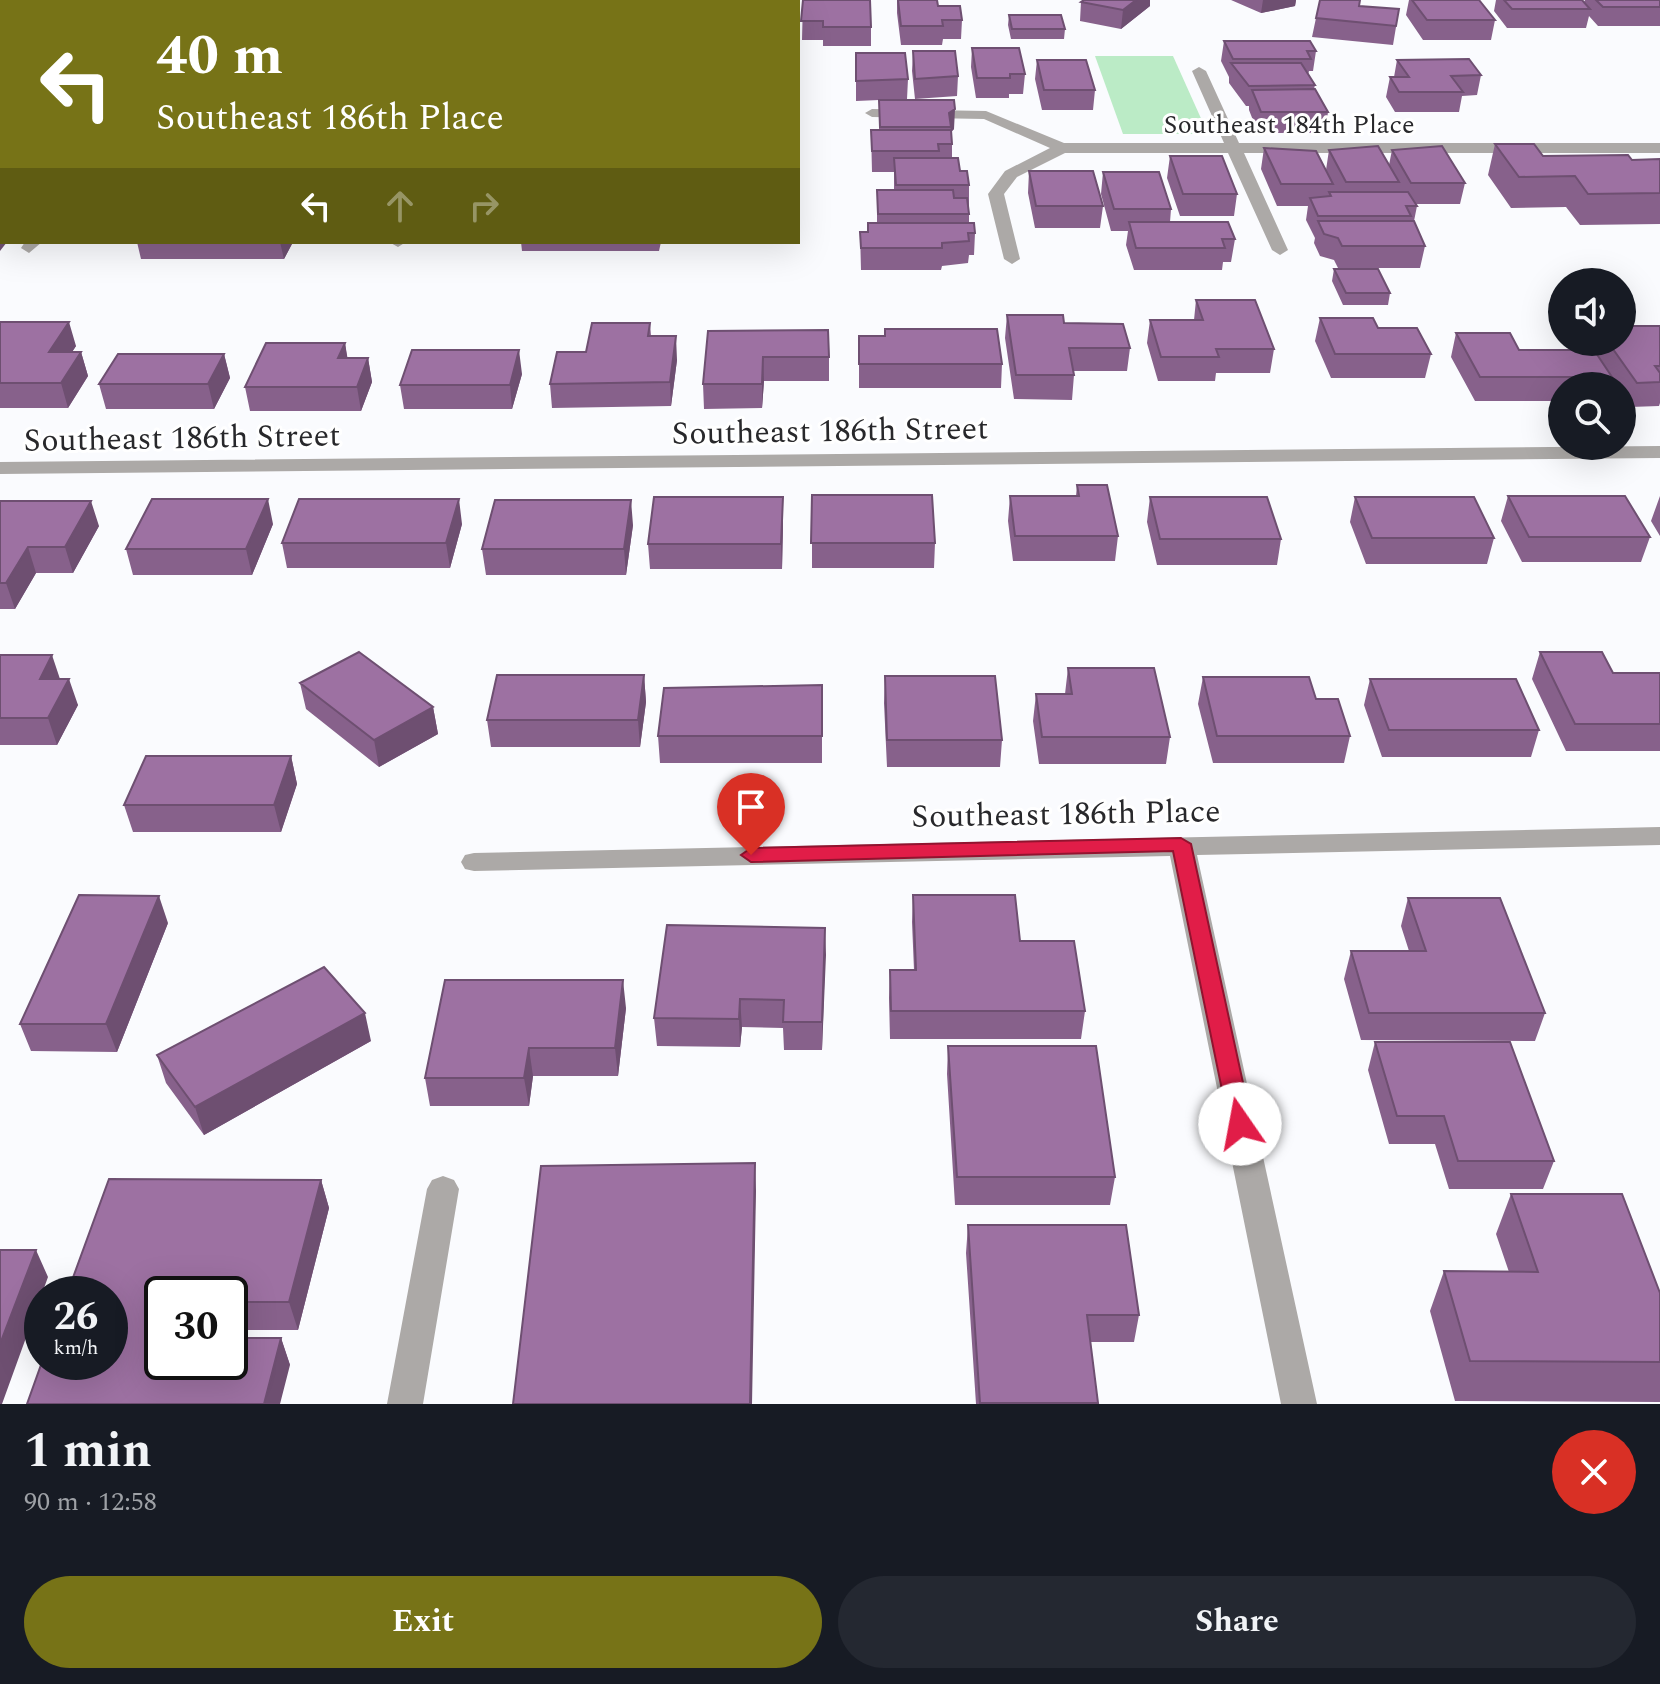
<!DOCTYPE html>
<meta charset="utf-8">
<style>
body{margin:0;font-family:Spectral,serif;background:#242831;color:#f1f3f6;height:100vh;display:flex;flex-direction:column;font-size:30px;white-space:nowrap}
*{box-sizing:border-box;margin:0}
p{font-size:26px;color:#9ea1a6}
.icon{flex:none;width:44px;height:44px;fill:none;stroke:currentColor;stroke-width:2;stroke-linecap:round;stroke-linejoin:round}
.map{position:relative;height:1404px;overflow:hidden}
.sheet{display:flex;flex-direction:column;background:#171b24;flex:1}
.sheet>*{flex:none}
.top-card{position:absolute;left:0px;top:0px;width:800px;height:244px;box-shadow:0 8px 32px #0002;background:#777317;color:#fff;overflow:hidden}
.fabs{position:absolute;left:1548px;top:268px;display:grid;gap:16px}
.fabs a{display:grid;place-items:center;width:88px;height:88px;border-radius:50%;background:#171b24;box-shadow:0 8px 32px #0002;font-size:40px}
.speed{position:absolute;left:24px;top:1276px;display:flex;gap:16px;font-size:40px;font-weight:700;text-align:center}
.speed>*{display:grid;place-content:center;width:104px;height:104px;border-radius:50%;background:#171b24;box-shadow:0 8px 32px #0002;line-height:1}
.speed small{font-size:20px;font-weight:400}
.speed .limit{border:4px solid #111;border-radius:12px;background:#fff;color:#111}
.pin{position:absolute;display:grid;place-items:center;width:68px;height:68px;color:#fff;margin:-82px -34px;border-radius:50% 50% 50% 0;rotate:-45deg;box-shadow:0 0 8px #0007}
.pin .icon{rotate:45deg}
.me{position:absolute;width:88px;margin:-44px;rotate:348deg;stroke-linejoin:round;filter:drop-shadow(0 0 6px #0008)}
.turn{display:flex;align-items:center;gap:28px;height:168px;padding:0 24px;font-size:36px}
.turn .icon{width:104px;height:104px;stroke-width:2.5}
.turn b{display:block;font-size:56px;line-height:68px}
.lanes{display:flex;align-items:center;height:76px;padding:0 24px;background:#0003;justify-content:center;gap:40px;direction:ltr}
.lanes .off{opacity:.35}
.round{display:grid;place-items:center;flex:none;width:84px;height:84px;border-radius:42px;background:#242831}
.head{display:flex;align-items:center;justify-content:space-between;height:136px;padding:0 24px}
h1{font-size:48px;font-weight:700;line-height:60px}
.cta{display:flex;gap:16px;margin-top:auto;padding:16px 24px}
.cta a{flex:1;height:92px;border-radius:48px;background:#777317;color:#fff;font-size:32px;font-weight:700;line-height:92px;text-align:center}
.cta a+a{background:#242831;color:#f1f3f6}
.map>svg:first-child{display:block}
.green{fill:#bbebc6}
.lines{fill:none;stroke-linecap:round;stroke-linejoin:round}
.minor{fill:#aca9a7;fill-rule:evenodd}
.wall{fill:#87618b;fill-rule:evenodd}
.shaded-wall{fill:#6e4f71}
.building{fill:#9d71a2;stroke:#6e4f71;stroke-width:2}
.route{fill:#e11d48;stroke:#92132f;stroke-width:2}
.labels{text-anchor:middle;stroke-width:6;stroke-linejoin:round;paint-order:stroke}
.far-street-label{font-size:26px;fill:#28282b;stroke:#fff}
.street-label{font-size:32px;fill:#28282b;stroke:#fff}
</style>
<div class="map">
<svg width="1660" height="1404" viewBox="0 0 1660 1404">
<rect width="100%" height="100%" fill="#fafbfe"/>
<!-- green -->
<path class="green" d="M1095 56H1173L1208 134H1123Z"/>
<g class="lines">
<!-- minor -->
<path class="minor" d="M207 0H220L221 2H208Z
M587 0H606L607 2H588Z
M1199 67 1206 71 1239 143H1660V153H1244L1288 250 1280 255 1272 250 1228 153H1065L1017 177 1004 194 1020 259 1012 264 1004 259 988 194 1005 171 1050 148 984 119 872 117 865 113 872 109 986 111 1064 143H1224L1192 71Z
M0 164H2V174H0Z
M25 242H42L29 253 21 248Z
M389 242H406L398 247Z
M1660 446V458L0 474V462Z
M1660 827V845L1197 855 1317 1404H1281L1170 856 474 871 465 869 461 862 465 855 474 853Z
M443 1176 454 1180 459 1189 423 1404H387L427 1189 432 1180Z"/>
</g>
<!-- wall -->
<path class="wall" d="M84 0H145L144 1 146 2H85Z
M451 0H517L516 2H451Z
M803 0 871 27V46H823V40H802Z
M897 0H937L938 6 962 20 961 39H943L942 45H901L897 13Z
M1083 0H1150V6L1121 29 1080 21 1081 2Z
M1231 0H1296L1295 6 1261 13Z
M1409 0H1479L1495 20 1491 40H1423L1406 15Z
M1496 0H1582L1584 2 1585 0H1660V26H1598L1589 16 1586 28H1507L1494 11Z
M1399 9 1393 45 1312 37 1316 18Z
M1009 15 1065 29 1064 39H1011L1008 25Z
M1224 41 1316 51 1313 71H1309L1308 75 1315 85 1314 89 1328 112 1325 133H1258L1249 110V106H1246L1229 83V77L1221 61Z
M0 48H2V142H0Z
M972 48 1025 74 1023 94H1009V98H976L971 67Z
M913 51 958 76 957 96 915 99 912 71Z
M856 53 908 79 907 99 883 100H954V129L951 132 952 144V158L969 185V223L975 233 974 255H969L968 263 942 266 941 270H861L860 232H868L877 223V190H894V172H872L871 130H879V100L856 101Z
M1037 60 1095 90 1093 110H1042L1035 79Z
M1397 60 1481 75 1477 95 1462 96 1459 112H1395L1386 97 1390 77H1394Z
M1495 144 1543 156 1632 160 1660 159V224L1580 225 1566 207 1511 208 1488 175Z
M1264 148 1326 170 1329 150 1389 165 1392 150 1465 183 1460 204H1416L1417 206 1414 221 1425 246 1420 268H1338L1334 260 1320 256 1314 243 1315 238 1306 220 1308 206H1277L1261 169Z
M1170 156 1237 194 1234 216H1180L1167 178Z
M1029 171 1103 206 1100 228H1035L1028 193Z
M1103 172 1171 209 1170 222 1235 239 1231 262H1223L1222 270H1134L1126 245 1128 231H1111L1101 194Z
M137 242H293L284 259H141Z
M521 242H661L659 251H522Z
M1334 269 1390 293 1388 305H1343L1332 281Z
M1196 300 1274 349 1270 373H1216L1215 381H1158L1147 343 1150 320H1194Z
M1007 315 1064 323 1130 348 1127 371H1073L1074 375 1072 400 1014 399 1005 338Z
M1320 318 1378 328 1431 354 1425 378H1331L1315 341Z
M0 322 76 346 72 352H81L88 376 68 408H0Z
M650 323 651 336 677 360 671 406 552 408 550 384 586 352Z
M1660 326V403L1659 406 1630 407 1622 395V386H1615L1611 380 1610 386H1562V401H1475L1451 357 1456 333 1519 350H1590L1593 342H1622Z
M708 331 829 357V381H764L762 408 704 409 703 384Z
M859 336 1002 364 1001 388H859Z
M345 343 347 358H368L372 382 361 411H250L245 387Z
M224 354 230 378 214 409H106L99 384Z
M522 374 512 409H404L400 385Z
M1077 485 1118 536 1115 561H1013L1008 521 1010 496H1076Z
M812 495 935 543 934 568H812Z
M1508 496 1650 537 1641 562H1522L1501 521Z
M1660 496V536L1651 521Z
M1150 497 1281 539 1277 565H1157L1147 522Z
M1355 497 1494 538 1487 564H1366L1350 522Z
M0 501 99 526 73 573H36L15 609H0Z
M783 522 782 569H650L648 544Z
M273 524 252 575H133L126 549Z
M462 524 450 568H287L282 543Z
M633 525 626 575H486L482 549Z
M1540 652 1613 673H1660V751H1566L1532 679Z
M0 655 60 679 78 705 57 745H0Z
M1068 668 1170 737 1166 764H1039L1033 721 1036 694H1065Z
M644 675 646 702 640 747H491L487 720Z
M885 676 1002 740 1000 767H887L884 703Z
M1203 677 1350 736 1344 763H1213L1198 704Z
M1370 679 1539 730 1531 757H1382L1364 705Z
M300 683 433 707 438 734 379 767 306 709Z
M822 685V763H660L658 736Z
M291 756 297 784 281 832H133L124 805Z
M913 895 1020 941 1085 1011 1081 1039H890L889 998 890 970H914L912 922Z
M1408 898 1545 1013 1535 1041 1361 1040 1344 979 1351 951H1409L1401 926Z
M168 923 117 1052 31 1051 20 1024Z
M825 928 822 1050H784L783 1028 742 1027 740 1047 657 1046 654 1018Z
M626 1008 618 1076H533L529 1106H430L425 1078Z
M371 1041 204 1135 166 1083 157 1055Z
M1375 1042 1554 1161 1543 1189H1449L1435 1144H1389L1368 1070Z
M948 1046 1115 1177 1110 1205H955L947 1074Z
M321 1180 329 1208 298 1330H238L236 1338H281L290 1365 27 1404ZM230 1294V1362H162Z
M1511 1194 1660 1293V1402L1455 1401 1430 1311 1444 1271 1509 1272 1496 1234Z
M968 1225 1139 1315 1134 1342H1090L1097 1404H976L966 1253Z"/>
<!-- shaded-wall -->
<path class="shaded-wall" d="M1136 0H1150V6L1121 29 1123 10Z
M1263 0H1296L1295 6 1261 13Z
M955 109 954 129 951 132 949 113Z
M2 233V242H7L0 251V235Z
M280 242H293L284 259Z
M69 322 76 346 56 376 49 352Z
M676 336 677 360 671 406 670 382Z
M345 343 349 367 338 358Z
M519 350 522 374 512 409 510 385Z
M81 352 88 376 68 408 61 383Z
M224 354 230 378 214 409 208 384Z
M763 357 764 381 762 408V384Z
M368 358 372 382 361 411 357 387Z
M783 497V522L782 569 781 544Z
M268 499 273 524 252 575 246 549Z
M459 499 462 524 450 568 446 543Z
M631 500 633 525 626 575 624 549Z
M91 501 99 526 73 573 65 547Z
M28 547 36 573 15 609 6 583Z
M52 655 61 682 40 679Z
M644 675 646 702 640 747 638 720Z
M69 679 78 705 57 745 48 718Z
M433 707 438 734 379 767 374 740Z
M291 756 297 784 281 832 274 805Z
M159 896 168 923 117 1052 106 1024Z
M825 928 826 955 822 1050V1022Z
M623 980 626 1008 618 1076 615 1048Z
M740 999 742 1027 740 1047 739 1019Z
M365 1013 371 1041 204 1135 195 1107Z
M529 1048 533 1076 529 1106 524 1078Z
M755 1163 756 1191 752 1404H750Z
M321 1180 329 1208 298 1330 289 1302Z
M36 1250 48 1277 2 1404H0V1344Z
M230 1307 238 1330 230 1360Z
M281 1338 290 1365 280 1404H264Z"/>
<!-- building -->
<path class="building" d="M127 0H141L146 2H119Z
M294 0 338 1 388 0 382 2H288Z
M451 0H508L450 1Z
M746 0H782V2H746Z
M803 0H870L871 27H823V21H801Z
M898 0H937L938 6H960L962 20H942L943 26H901Z
M1084 0H1136L1123 10 1081 2Z
M1320 0H1360L1359 6 1399 9 1396 26 1316 18Z
M1412 0H1479L1495 20H1427Z
M1504 0H1582L1590 9H1512Z
M1596 0H1660V7H1603Z
M612 1H681V2H612Z
M1009 15H1061L1065 29H1012Z
M1224 41H1310L1316 51H1307L1311 59H1233Z
M0 48H2V94H0Z
M972 48H1019L1025 74H1010V78H977Z
M913 51H955L958 76 915 79Z
M856 53H905L908 79 856 81Z
M1469 59 1481 75 1451 76 1463 92H1399L1390 77H1409L1397 60Z
M1037 60H1086L1095 90H1044Z
M1231 63H1301L1315 85 1249 86Z
M1315 89 1328 112H1261L1252 90Z
M879 100H954L955 109 949 113 951 127H880Z
M871 130H951L952 144H938L939 151H872Z
M1495 144H1534L1543 156 1628 155 1632 160 1660 159V193L1588 194 1575 176 1519 177Z
M1378 146 1399 182H1346L1329 150Z
M1442 146 1465 183H1411L1392 150Z
M1264 148 1316 151 1333 184H1281Z
M1170 156H1222L1237 194H1183Z
M894 158H958L960 171H967L969 185H896Z
M1029 171H1093L1103 206H1036Z
M1103 172H1159L1171 209H1114Z
M877 190H953L954 198H967L969 214H878Z
M1329 192H1408L1417 206H1406L1411 216H1318L1310 198 1331 196Z
M0 213H2V233L0 235Z
M1318 221H1414L1425 246H1342L1338 238 1324 234Z
M1129 222H1228L1235 239H1222L1225 248H1136Z
M868 223H974L975 233H968L969 241 942 243V248H861L860 232H868Z
M1334 269H1378L1390 293H1346Z
M1196 300H1255L1274 349H1216L1219 357H1161L1150 320H1203Z
M1007 315H1063L1064 323 1123 324 1130 348H1069L1074 375H1016Z
M1320 318H1373L1378 328H1417L1431 354H1335Z
M0 322H69L49 352H81L61 383H0Z
M592 323H650L648 336H676L670 382 550 384 557 352H586Z
M1622 326H1660V366H1655L1660 373V382L1637 383 1608 342H1622Z
M885 329H997L1002 364H859V336H885Z
M828 330 829 357H763L762 384H703L708 331Z
M1456 333H1510L1519 350H1594L1612 377H1480Z
M266 343H345L338 358H368L357 387H245Z
M412 350H519L510 385H400Z
M118 354H224L208 384H99Z
M1077 485H1107L1118 536H1015L1010 496H1079Z
M812 495H932L935 543H811Z
M1508 496H1625L1650 537H1529Z
M654 497H783L781 544H648Z
M1150 497H1267L1281 539H1160Z
M1355 497H1474L1494 538H1372Z
M152 499H268L246 549H126Z
M299 499H459L446 543H282Z
M495 500H631L624 549H482Z
M0 501H91L65 547H28L6 583H0Z
M359 652 433 707 374 740 300 683Z
M1540 652H1602L1613 673H1660V724H1575Z
M0 655H52L40 679H69L48 718H0Z
M1068 668H1154L1170 737H1042L1036 694H1072Z
M497 675H644L638 720H487Z
M885 676H995L1002 740H887Z
M1203 677H1309L1316 699H1338L1350 736H1217Z
M1370 679H1516L1539 730H1389Z
M822 685V736H658L664 688Z
M146 756H291L274 805H124Z
M79 895 159 896 106 1024H20Z
M913 895H1015L1020 941H1074L1085 1011H891L890 970H916Z
M1408 898H1500L1545 1013H1369L1351 951H1426Z
M667 925 825 928 822 1022H783L784 1000 740 999 739 1019 654 1018Z
M324 967 365 1013 195 1107 157 1055Z
M445 980H623L615 1048H529L524 1078H425Z
M1375 1042H1510L1554 1161H1458L1444 1116H1397Z
M948 1046H1096L1115 1177H957Z
M755 1163 750 1404H513L541 1166Z
M109 1179 321 1180 289 1302H230V1294H162V1362H230V1338H281L264 1404H27L42 1362H110V1294H67Z
M1511 1194H1622L1660 1293V1362L1470 1361 1444 1271 1538 1272Z
M968 1225H1126L1139 1315H1087L1098 1403H980Z
M0 1250H36L0 1344Z"/>
<!-- route -->
<path class="route" d="M1181 838 1191 844 1252 1124 1248 1131H1232L1229 1124 1173 851 751 862 741 855 751 848Z"/>
<g class="labels">
<!-- far-street labels -->
<g class="far-street-label">
<text x="1289" y="133">Southeast 184th Place</text>
</g>
<!-- street labels -->
<g class="street-label">
<text transform="translate(830 430) rotate(-1)" y="11">Southeast 186th Street</text>
<text transform="translate(182 437) rotate(-1)" y="11">Southeast 186th Street</text>
<text transform="translate(1066 813) rotate(-1)" y="11">Southeast 186th Place</text>
</g>
</g>
</svg>
<div class="fabs">
<a><svg class="icon" aria-label="sound" viewBox="0 0 24 24"><path d="M4 9h4l5-4v14l-5-4H4zM17 9q2 3 0 6"/></svg></a>
<a><svg class="icon" aria-label="search" viewBox="0 0 24 24"><circle cx="10" cy="10" r="6"/><path d="M15 15l6 6"/></svg></a>
</div>
<div class="speed"><div>26<small>km/h</small></div><div class="limit">30</div></div>
<div class="pin" style="left:751px;top:855px;background:#d93025"><svg class="icon" aria-label="arrive" viewBox="0 0 24 24"><path d="M6 21V4h12l-3 4 3 4H6"/></svg></div>
<svg class="me" style="left:1240px;top:1124px" viewBox="-20 -20 40 40"><circle r="19" fill="#fff"/><path d="M0-13L10 11 0 6-10 11z" fill="#e11d48"/></svg>
<div class="top-card">
<div class="turn"><svg class="icon" aria-label="left" viewBox="0 0 24 24"><path d="M17 20v-9H6M10 6l-5 5 5 5"/></svg><div><b>40 m</b>Southeast 186th Place</div></div>
<div class="lanes"><svg class="icon" aria-label="left" viewBox="0 0 24 24"><path d="M17 20v-9H6M10 6l-5 5 5 5"/></svg><svg class="icon off" aria-label="ahead" viewBox="0 0 24 24"><path d="M12 20V5M6 11l6-6 6 6"/></svg><svg class="icon off" aria-label="right" viewBox="0 0 24 24"><path d="M7 20v-9h11M14 6l5 5-5 5"/></svg></div>
</div>
</div>
<section class="sheet">
<div class="head"><div><h1>1 min</h1><p>90 m · 12:58</p></div><a class="round" style="background:#d93025;color:#fff"><svg class="icon" aria-label="close" viewBox="0 0 24 24"><path d="M6 6l12 12M18 6L6 18"/></svg></a></div>
<div class="cta"><a>Exit</a><a>Share</a></div>
</section>
